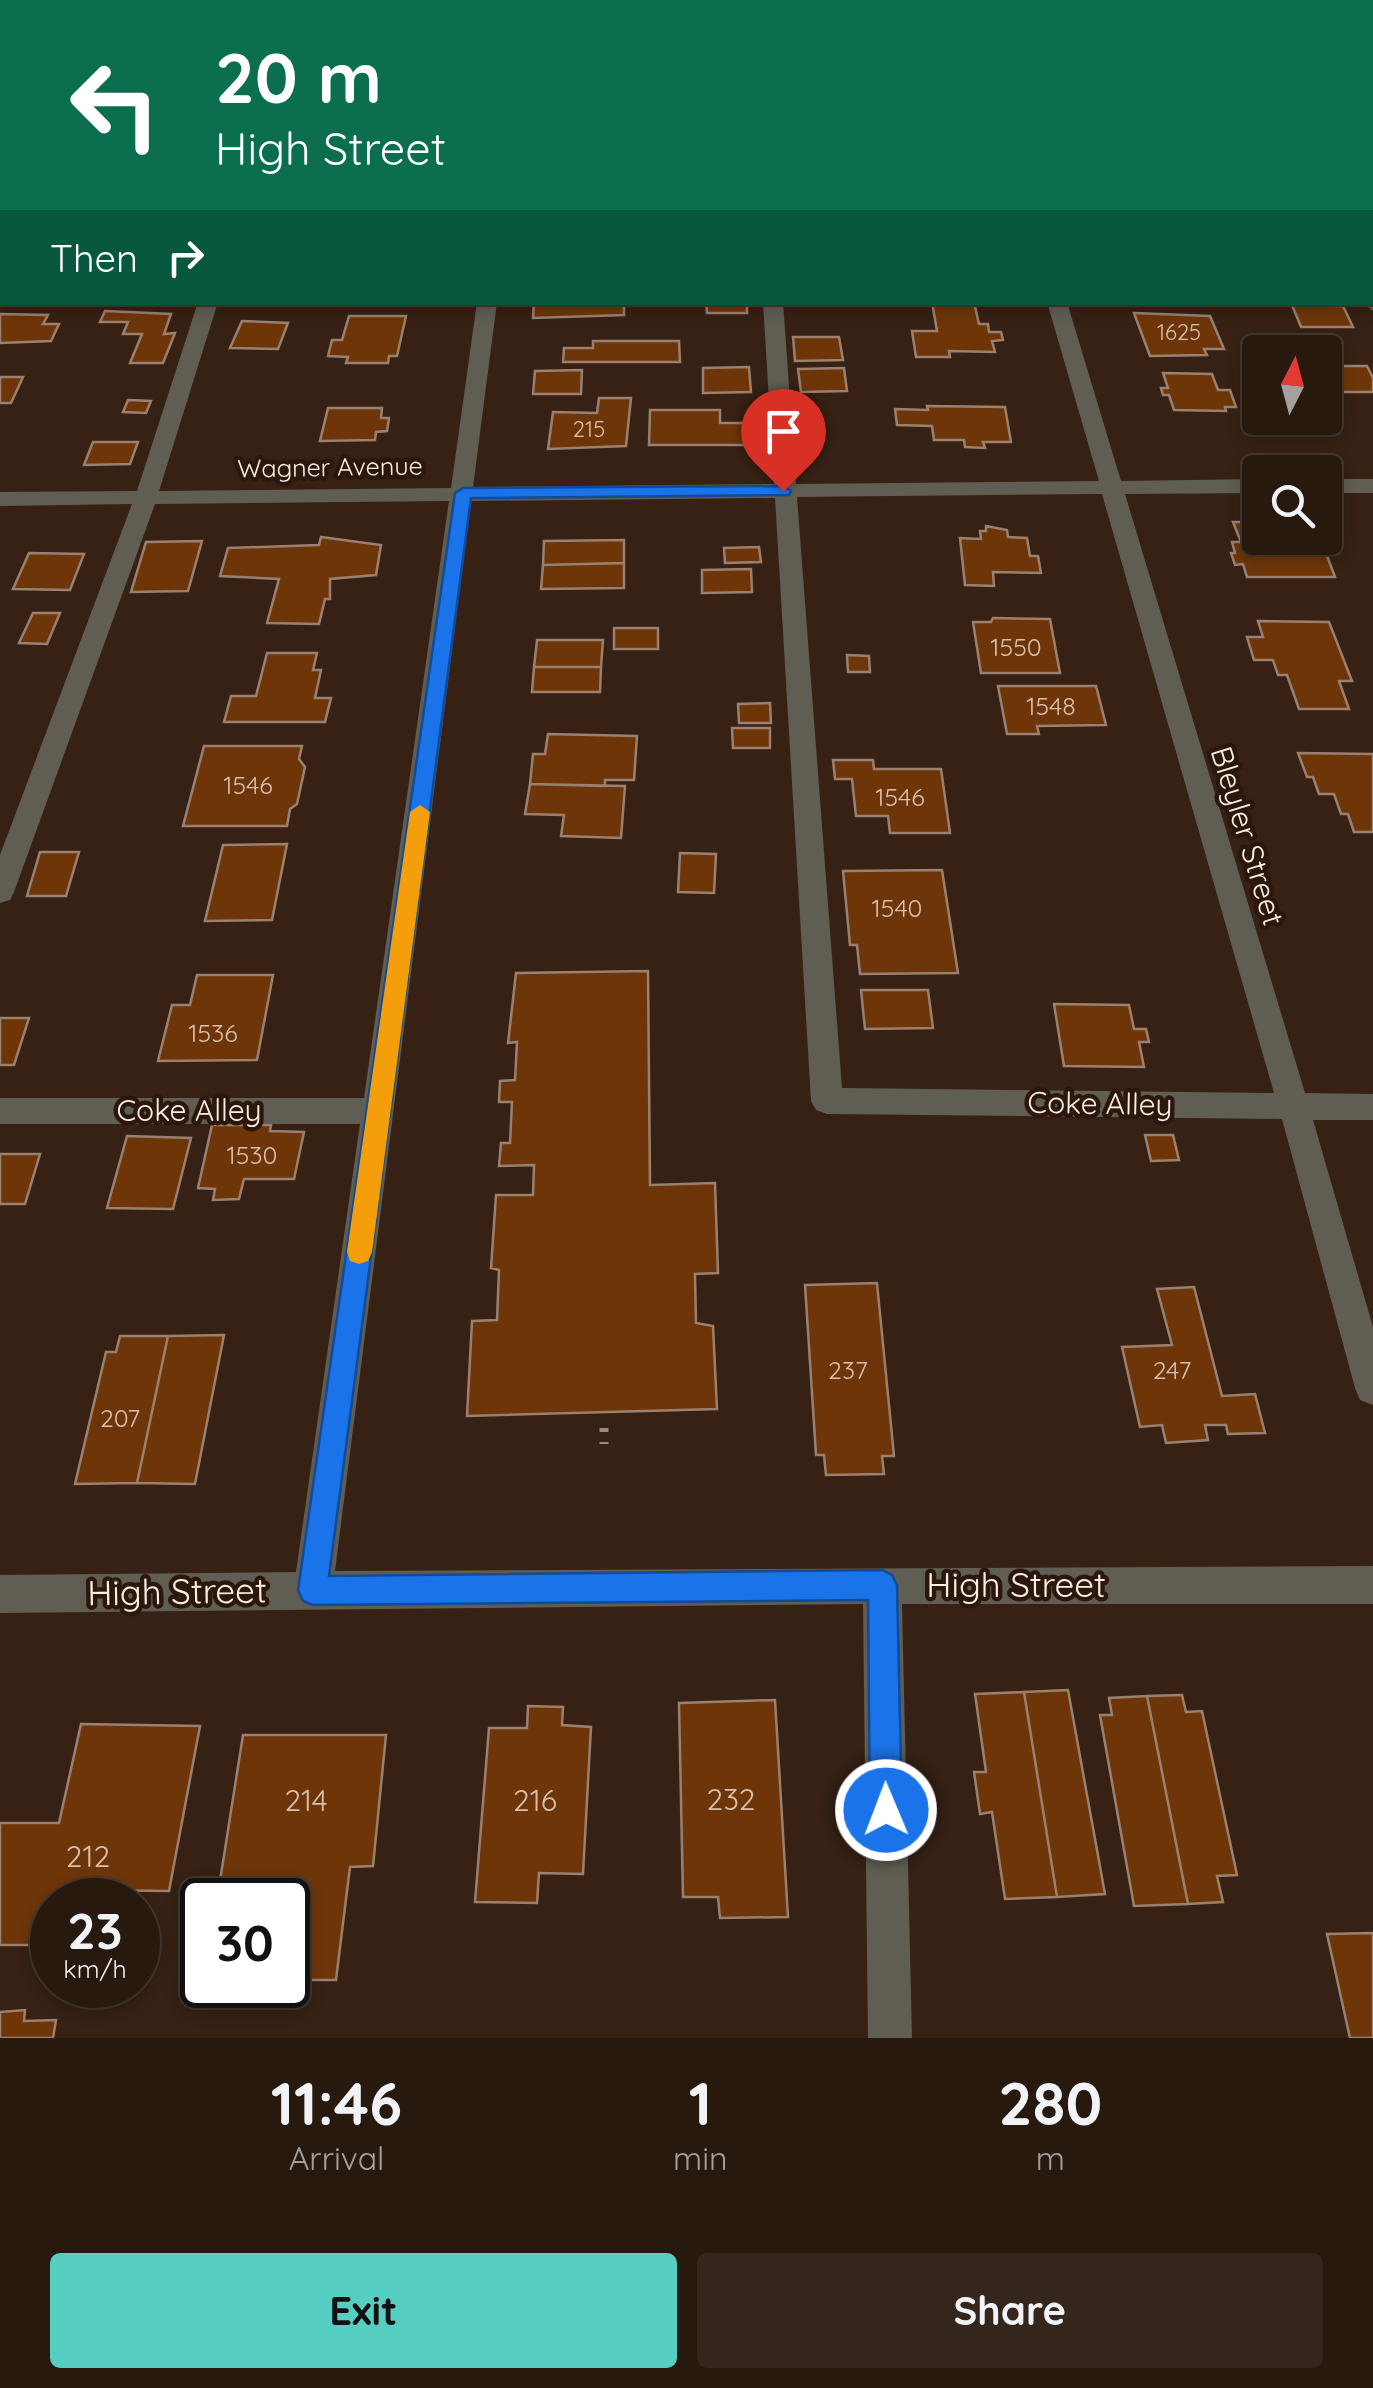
<!DOCTYPE html>
<style>
body{margin:0;font-family:Quicksand,sans-serif;background:#34261d;color:#f1f3f6;height:100vh;display:flex;flex-direction:column;font-size:38px;white-space:nowrap}
*{box-sizing:border-box;margin:0}
p{font-size:32px;color:#a5a09e}
.icon{flex:none;width:55px;height:55px;fill:none;stroke:currentColor;stroke-width:2;stroke-linecap:round;stroke-linejoin:round}
.map{position:relative;height:2038px;overflow:hidden}
.details{display:flex;flex-direction:column;background:#28190f;flex:1}
.details>*{flex:none}
.top-card{position:absolute;left:0px;top:0px;width:1375px;height:305px;box-shadow:0 5px 15px #0003,0 0 0 2px #44382f;background:#0b6e4f;color:#fff;overflow:hidden}
.needle{width:65px;rotate:6deg}
.tools{position:absolute;left:1242px;top:335px;display:grid;gap:20px}
.tools a{display:grid;place-items:center;width:100px;height:100px;border-radius:10px;background:#28190f;box-shadow:0 5px 15px #0003,0 0 0 2px #44382f;font-size:50px}
.speed{position:absolute;left:30px;top:1878px;display:flex;gap:20px;font-size:50px;font-weight:700;text-align:center}
.speed>*{display:grid;place-content:center;width:130px;height:130px;border-radius:50%;background:#28190f;box-shadow:0 5px 15px #0003,0 0 0 2px #44382f;line-height:1}
.speed small{font-size:25px;font-weight:400}
.speed .limit{border:5px solid #111;border-radius:15px;background:#fff;color:#111}
.pin{position:absolute;display:grid;place-items:center;width:85px;height:85px;color:#fff;margin:-102px -42px;border-radius:50% 50% 50% 0;rotate:-45deg;box-shadow:0 0 10px #0007}
.pin .icon{rotate:45deg}
.me{position:absolute;width:110px;margin:-55px;rotate:359deg;stroke-linejoin:round;filter:drop-shadow(0 0 8px #0008)}
.turn{display:flex;align-items:center;gap:35px;height:210px;padding:0 50px;font-size:45px}
.turn .icon{width:130px;height:130px;stroke-width:2.5}
.turn b{display:block;font-size:70px;line-height:85px}
.then{display:flex;align-items:center;height:95px;padding:0 50px;background:#0003;gap:20px;font-size:38px}
.eta{display:flex;justify-content:space-evenly;align-items:center;height:170px;text-align:center}
.eta b{font-size:60px;font-weight:800;line-height:70px}
.cta{display:flex;gap:20px;margin-top:auto;padding:20px 50px}
.cta a{flex:1;height:115px;border-radius:10px;background:#57cec2;color:#111;font-size:40px;font-weight:800;line-height:115px;text-align:center}
.cta a+a{background:#34261d;color:#f1f3f6}
.map>svg:first-child{display:block}
.building{fill:#6e3509;stroke:#9a8071;stroke-width:2.5}
.lines{fill:none;stroke-linecap:round;stroke-linejoin:round}
.minor-tunnel{stroke:#544034;stroke-width:18;stroke-dasharray:18 9;stroke-linecap:butt}
.path{stroke:#9c8b80;stroke-width:9;stroke-dasharray:4 10;stroke-linecap:butt}
.minor{fill:#605d52;fill-rule:evenodd}
.route{fill:#1a73e8;stroke:#114b97;stroke-width:2.5}
.slow{fill:#f59e0b}
.labels{text-anchor:middle;stroke-width:9;stroke-linejoin:round;paint-order:stroke}
.far-number-label{font-size:22px;fill:#d8c0af}
.far-street-label{font-size:25px;fill:#fceee6;stroke:#2b170b}
.number-label{font-size:25px;fill:#d8c0af}
.street-label{font-size:30px;fill:#fceee6;stroke:#2b170b}
.near-number-label{font-size:30px;fill:#d8c0af}
.near-street-label{font-size:35px;fill:#fceee6;stroke:#2b170b}
</style>
<div class="map">
<svg width="1373" height="2038" viewBox="0 0 1373 2038">
<rect width="100%" height="100%" fill="#362114"/>
<!-- building -->
<path class="building" d="M669 0H782L668 2Z
M534 302H624V315L533 318Z
M706 302H747V313H707Z
M932 302H974L979 324H988L989 332H1001L1003 340 992 341 995 352 949 351 950 357H916L912 331H937Z
M1292 305 1343 306 1353 327H1301Z
M105 311 171 314 164 334 175 333 163 363H130L142 334H123L128 322H100Z
M1134 313 1210 316 1224 349H1204L1207 355 1150 356Z
M0 314 48 315 43 324H59L51 341 0 343Z
M349 316H406L397 356H389L388 363H346L348 357 328 356 332 340H342Z
M242 321 288 323 278 349 230 348Z
M793 337H839L843 360 795 361Z
M593 341H679L680 362H563L564 348H593Z
M1325 366H1367L1373 378V392H1333Z
M749 367 751 392 703 393V368Z
M844 368 847 391 801 392 798 369Z
M582 370 581 394H533L535 371Z
M1163 373 1212 374 1218 390H1230L1236 407H1225L1226 411 1174 410 1169 395H1163L1161 388H1168Z
M0 377H23L11 403H0Z
M599 398H631L626 446 548 449 553 412 597 413Z
M128 400 151 401 146 413 123 412Z
M927 406 1005 407 1011 442H983L985 448 965 447 964 440H934L932 426 897 425 895 409 928 410Z
M328 408H382L381 418H389L387 431 376 432 375 440 320 441Z
M650 410H720V423H749L750 445H649Z
M93 442H138L130 464 84 465Z
M1233 522H1260V538H1287L1290 546 1323 545 1335 577H1247L1243 564 1235 565 1231 553H1235L1232 542H1241Z
M986 526 1007 530 1008 537 1027 538 1030 556H1038L1041 573 993 572 994 586 965 585 960 538 981 539 980 531H986Z
M321 537 381 545 376 575 330 579V599H325L319 624 267 623 279 579 220 576 228 548 319 545Z
M624 540V563L543 565 544 541Z
M202 541 188 591 131 592 146 542Z
M759 547 761 562 725 563 724 548Z
M29 553 84 554 70 590 13 589Z
M624 563V588L541 589 543 565Z
M751 569 752 592 702 593V570Z
M33 613H60L47 644 19 643Z
M993 618 1050 619 1060 673H981L973 622H991Z
M1258 621 1329 622 1352 681H1339L1349 709H1299L1287 675H1278L1273 660H1254L1247 637H1263Z
M614 628H658V649H614Z
M537 640H603L601 667H534Z
M267 653H317L313 670H321L315 698H331L325 722H224L231 696H256Z
M847 655 869 656 870 672H848Z
M534 667H601L600 692H532Z
M998 686H1096L1106 725 1037 726 1039 734H1007Z
M770 703 771 723H739L738 704Z
M732 728H770V748H733Z
M548 734 637 736 634 780H605V786L530 784 533 754H545Z
M204 746H302L299 759 305 767 297 804 290 809 287 826H183Z
M1298 753 1373 754V832H1354L1348 814H1341L1334 794H1319L1313 777H1307Z
M833 760H873L874 769H941L950 833H890L888 816H856L852 779H835Z
M530 784 625 786 621 838 561 836 564 815 525 814Z
M287 844 272 920 205 921 223 845Z
M40 852H79L66 896H27Z
M680 853 716 854 714 893 678 892Z
M942 870 958 973 860 974 857 945H850L843 871Z
M648 971 650 1185 715 1183 718 1273 695 1274 696 1323 713 1326 717 1409 467 1416 472 1321 497 1320 499 1270 491 1268 496 1195H533L534 1165 499 1166 501 1143H510L512 1102H499L500 1081 515 1080 517 1042 508 1043 516 973Z
M197 975H273L257 1060 158 1061 172 1005H190Z
M861 990H928L933 1028 865 1029Z
M1054 1004 1129 1005 1134 1029H1146L1149 1042H1139L1144 1067 1064 1066Z
M0 1018H29L14 1065H0Z
M212 1125H271L270 1131 304 1132 294 1179H244L239 1199 213 1200 215 1189 198 1188Z
M1145 1135H1173L1179 1160 1151 1161Z
M127 1136 191 1138 173 1209 107 1208Z
M0 1154H40L25 1204H0Z
M877 1283 894 1456H882L884 1474 826 1475 824 1455H816L805 1285Z
M1194 1287 1222 1396 1255 1394 1265 1433 1228 1434 1226 1425H1205L1208 1440 1166 1443 1162 1425 1140 1427 1122 1347 1172 1345 1157 1289Z
M224 1335 195 1484 137 1483 168 1336Z
M120 1336H168L137 1483 75 1484 106 1352H116Z
M1068 1690 1105 1894 1057 1897 1024 1692Z
M1024 1692 1057 1897 1005 1899 992 1812 980 1814 974 1772H986L975 1694Z
M1182 1695 1186 1712 1202 1711 1237 1875 1217 1876 1223 1902 1188 1904 1147 1696Z
M1147 1696 1188 1904 1134 1906 1100 1715H1112L1109 1698Z
M775 1700 788 1917 720 1918 718 1897H683L679 1703Z
M528 1706 563 1707 562 1725 591 1727 583 1874 539 1873 537 1903 475 1902 489 1728H527Z
M81 1724 200 1726 169 1891 81 1890 79 1900H52V1917H39L32 1945H0V1823H59Z
M243 1735H386L373 1866 350 1867 336 1980H288V1900H217Z
M1373 1933V2038H1350L1327 1934Z
M25 2010 24 2021 56 2020 53 2038H0V2012Z"/>
<g class="lines">
<!-- minor-tunnel -->
<path class="minor-tunnel" d="M294 0 323 2"/>
<!-- path -->
<path class="path" d="M604 1428V1444"/>
<!-- minor -->
<path class="minor" d="M63 0 64 2 29 1 30 0Z
M146 0H184L186 2H148Z
M0 45H2V55H0Z
M1372 68H1373V78H1372Z
M1372 296H1373V311L1362 302H1372Z
M198 302H218L159 491 451 488 477 302H497L473 487 774 484 763 302H783L796 484 1099 481 1047 302H1067L1121 481 1260 479V493L1125 494 1305 1093 1373 1094V1120H1313L1373 1327V1405L1360 1400 1355 1388 1282 1119 827 1114 816 1110 811 1101 775 498 471 501 335 1571 1373 1566V1604H902L912 2038H868L863 1604 0 1613V1575L296 1572 360 1124H0V1098H364L449 501 155 504 14 892 10 900 0 903V855L132 504 0 506V492L137 491ZM1102 494 1274 1093 842 1088 797 497Z
M1325 479H1373V493H1325Z"/>
</g>
<!-- route -->
<path class="route" d="M783 486 791 491 789 495 471 498 329 1576 882 1570 892 1575 897 1585 902 1810 897 1822 886 1826 875 1822 870 1810 868 1600 313 1605 303 1601 298 1590 455 493 463 488Z"/>
<!-- slow -->
<path class="slow" d="M420 805 430 812 372 1252 368 1261 359 1264 350 1261 347 1252 410 812Z"/>
<g class="labels">
<!-- far-number labels -->
<g class="far-number-label">
<text x="1179" y="340">1625</text>
<text x="589" y="437">215</text>
</g>
<!-- far-street labels -->
<g class="far-street-label">
<text transform="translate(330 467) rotate(-1)" y="9">Wagner Avenue</text>
</g>
<!-- number labels -->
<g class="number-label">
<text x="1016" y="656">1550</text>
<text x="1051" y="715">1548</text>
<text x="248" y="794">1546</text>
<text x="900" y="806">1546</text>
<text x="897" y="917">1540</text>
<text x="213" y="1042">1536</text>
<text x="252" y="1164">1530</text>
<text x="848" y="1379">237</text>
<text x="1172" y="1379">247</text>
<text x="120" y="1427">207</text>
</g>
<!-- street labels -->
<g class="street-label">
<text transform="translate(1247 836) rotate(73)" y="10">Bleyler Street</text>
<text transform="translate(1100 1104) rotate(1)" y="10">Coke Alley</text>
<text x="189" y="1121">Coke Alley</text>
</g>
<!-- near-number labels -->
<g class="near-number-label">
<text x="731" y="1810">232</text>
<text x="306" y="1811">214</text>
<text x="535" y="1811">216</text>
<text x="88" y="1867">212</text>
</g>
<!-- near-street labels -->
<g class="near-street-label">
<text x="1016" y="1597">High Street</text>
<text transform="translate(177 1592) rotate(-1)" y="12">High Street</text>
</g>
</g>
</svg>
<div class="tools">
<a><svg class="needle" viewBox="-14 -14 28 28"><path d="M0-13l5 13h-10z" fill="#e53935"/><path d="M0 13l5-13h-10z" fill="#a5a09e"/></svg></a>
<a><svg class="icon" aria-label="search" viewBox="0 0 24 24"><circle cx="10" cy="10" r="6"/><path d="M15 15l6 6"/></svg></a>
</div>
<div class="speed"><div>23<small>km/h</small></div><div class="limit">30</div></div>
<div class="pin" style="left:783px;top:491px;background:#d93025"><svg class="icon" aria-label="arrive" viewBox="0 0 24 24"><path d="M6 21V4h12l-3 4 3 4H6"/></svg></div>
<svg class="me" style="left:886px;top:1810px" viewBox="-20 -20 40 40"><circle r="17" fill="#1a73e8" stroke="#fff" stroke-width="3"/><path d="M0-11L8 9 0 5-8 9z" fill="#fff"/></svg>
<div class="top-card">
<div class="turn"><svg class="icon" aria-label="left" viewBox="0 0 24 24"><path d="M17 20v-9H6M10 6l-5 5 5 5"/></svg><div><b>20 m</b>High Street</div></div>
<div class="then">Then<svg class="icon" aria-label="right" viewBox="0 0 24 24"><path d="M7 20v-9h11M14 6l5 5-5 5"/></svg></div>
</div>
</div>
<section class="details">
<div class="eta">
<div><b>11:46</b><p>Arrival</p></div>
<div><b>1</b><p>min</p></div>
<div><b>280</b><p>m</p></div>
</div>
<div class="cta"><a>Exit</a><a>Share</a></div>
</section>
